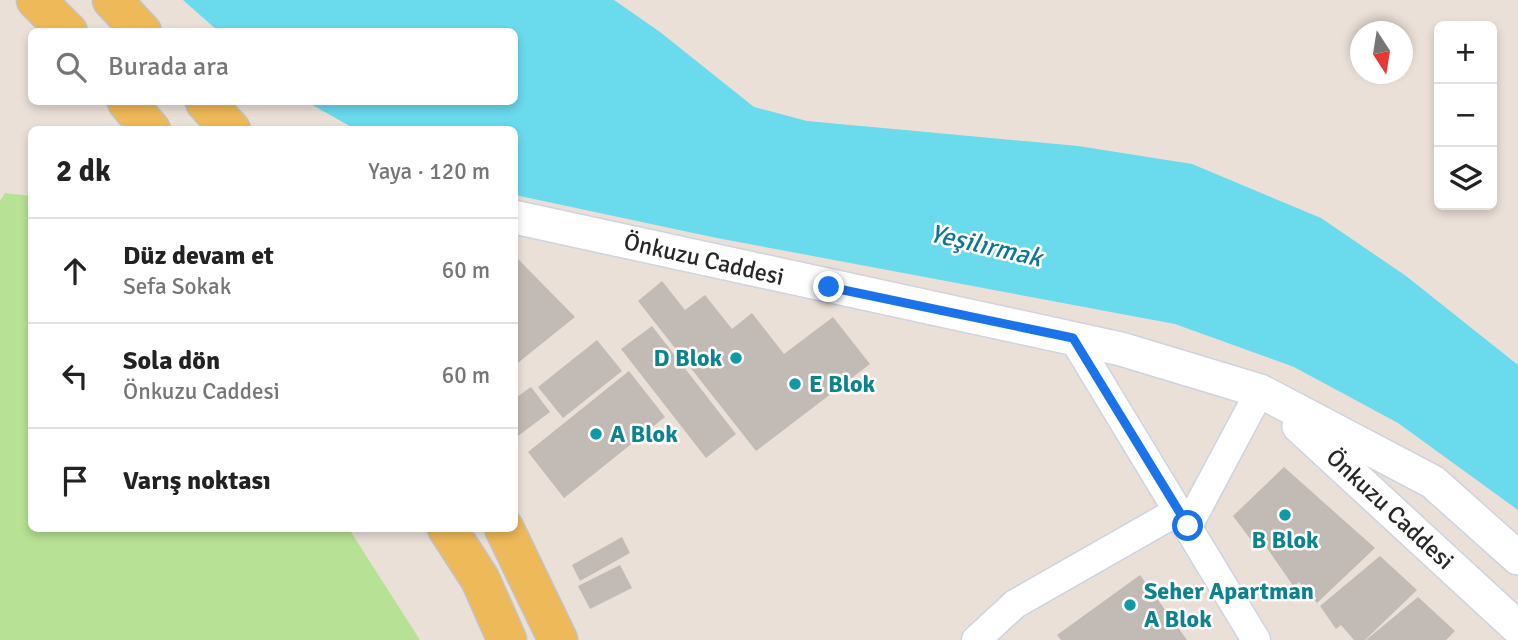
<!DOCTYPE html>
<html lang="tr">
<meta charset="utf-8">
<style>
:root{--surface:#fff;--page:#f6f6f6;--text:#222;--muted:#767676;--line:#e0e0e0}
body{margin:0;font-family:Signika,sans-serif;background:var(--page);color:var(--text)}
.controls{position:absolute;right:21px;top:21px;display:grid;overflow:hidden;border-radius:10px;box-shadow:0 4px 10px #0003}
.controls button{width:63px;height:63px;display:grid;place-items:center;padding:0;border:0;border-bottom:2px solid var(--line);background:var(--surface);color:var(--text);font:35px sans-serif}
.compass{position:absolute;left:1350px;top:21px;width:63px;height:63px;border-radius:50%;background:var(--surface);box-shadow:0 4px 10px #0003;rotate:168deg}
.stop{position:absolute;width:21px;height:21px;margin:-16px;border:5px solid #1a73e8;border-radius:50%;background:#fff}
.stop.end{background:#1a73e8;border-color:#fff;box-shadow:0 2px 7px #0008}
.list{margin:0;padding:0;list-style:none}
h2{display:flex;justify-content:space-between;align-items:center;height:91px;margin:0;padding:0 28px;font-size:30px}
h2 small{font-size:23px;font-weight:400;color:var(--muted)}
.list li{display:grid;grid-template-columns:46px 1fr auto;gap:21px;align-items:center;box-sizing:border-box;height:105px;padding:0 28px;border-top:2px solid var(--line)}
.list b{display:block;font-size:26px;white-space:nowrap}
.list p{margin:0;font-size:23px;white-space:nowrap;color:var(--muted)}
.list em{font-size:23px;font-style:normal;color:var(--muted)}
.icon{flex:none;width:38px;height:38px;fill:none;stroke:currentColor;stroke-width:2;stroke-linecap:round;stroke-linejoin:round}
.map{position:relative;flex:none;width:1518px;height:640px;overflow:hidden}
.search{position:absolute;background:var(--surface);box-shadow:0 4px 10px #0003;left:28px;top:28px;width:490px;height:77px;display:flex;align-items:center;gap:18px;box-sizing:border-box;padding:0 24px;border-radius:10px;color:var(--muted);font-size:26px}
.panel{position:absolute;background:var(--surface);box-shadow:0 4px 10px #0003;left:28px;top:126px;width:490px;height:406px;border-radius:10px}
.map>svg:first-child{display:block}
.green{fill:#b7e194}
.water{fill:#6adaed}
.building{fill:#c2bab5}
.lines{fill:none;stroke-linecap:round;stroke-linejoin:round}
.minor-casing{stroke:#ced3e0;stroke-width:31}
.tertiary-casing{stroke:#ced3e0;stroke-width:36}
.primary-casing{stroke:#c3c3c3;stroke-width:41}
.minor{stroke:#fff;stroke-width:28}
.tertiary{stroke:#fff;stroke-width:33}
.primary{stroke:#eeb958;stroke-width:38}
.route{stroke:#1a73e8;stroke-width:9}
.culture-dot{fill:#0f9aa8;stroke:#fff;stroke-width:2.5}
.labels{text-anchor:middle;stroke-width:5;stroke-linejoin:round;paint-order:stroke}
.street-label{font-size:24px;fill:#272727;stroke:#fff}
.culture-label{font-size:24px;font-weight:bold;fill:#0d838f;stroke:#fff;text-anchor:start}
.water-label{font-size:26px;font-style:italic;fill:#0e7694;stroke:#fff}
</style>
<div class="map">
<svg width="1518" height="640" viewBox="0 0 1518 640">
<rect width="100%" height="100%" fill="#eae0d8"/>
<!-- green -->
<path class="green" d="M 5,193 L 31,196 L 32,528 L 349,529 L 420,640 L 0,640 L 0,201 Z"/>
<!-- water -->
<path class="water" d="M 183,0 L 614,0 L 660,32 L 754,107 L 807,121 L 1078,146 L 1192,164 L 1321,218 L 1406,276 L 1518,365 L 1518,510 L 1398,423 L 1294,367 L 1175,324 L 717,238 L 515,195 L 514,130 L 355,129 L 307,102 L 514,102 L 514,32 L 218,31 Z"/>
<!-- building -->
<path class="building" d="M 514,255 L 575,317 L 514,366 Z
M 662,281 L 685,310 L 705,295 L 732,329 L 752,313 L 784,354 L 833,317 L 870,364 L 756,451 L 638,301 Z
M 652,326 L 736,434 L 706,458 L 621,349 Z
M 597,340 L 622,371 L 563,418 L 538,387 Z
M 629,371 L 665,417 L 564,498 L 528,452 Z
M 531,387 L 550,412 L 518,436 L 514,432 L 514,399 Z
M 1284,467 L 1375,548 L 1317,603 L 1299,582 L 1294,587 L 1260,538 L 1254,544 L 1233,516 Z
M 622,537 L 630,553 L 580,581 L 572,565 Z
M 1380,556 L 1417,590 L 1365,640 L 1354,640 L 1341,625 L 1336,629 L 1320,606 Z
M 620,565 L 632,588 L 590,609 L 578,586 Z
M 1140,575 L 1187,640 L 1061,640 L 1057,635 Z
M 1418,597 L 1455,631 L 1446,640 L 1366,640 Z"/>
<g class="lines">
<!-- minor casing -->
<g class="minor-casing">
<path id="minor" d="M 1073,338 L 1256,640
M 1188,526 L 1260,391
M 976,640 L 1015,604 L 1178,511"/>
</g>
<!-- tertiary casing -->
<g class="tertiary-casing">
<path id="tertiary" d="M 514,217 L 1121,349 L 1260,391 L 1433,482 L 1518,558
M 1299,426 L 1518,628"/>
</g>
<!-- primary casing -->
<g class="primary-casing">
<path id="primary" d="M 36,0 L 68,32
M 112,0 L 142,32
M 127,102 L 151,130
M 205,102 L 231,130
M 447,528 L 480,579 L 507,640
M 504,528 L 558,640"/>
</g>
<!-- minor -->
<use href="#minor" class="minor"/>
<!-- tertiary -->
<use href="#tertiary" class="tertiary"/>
<!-- primary -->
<use href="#primary" class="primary"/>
</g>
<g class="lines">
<!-- route -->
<path class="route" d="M 829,287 L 1073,338 L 1188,526"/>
</g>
<!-- markers -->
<g class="culture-dot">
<circle cx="736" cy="358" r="7"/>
<circle cx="795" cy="384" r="7"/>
<circle cx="596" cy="434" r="7"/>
<circle cx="1285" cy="515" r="7"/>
<circle cx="1130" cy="605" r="7"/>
</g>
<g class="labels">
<!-- street labels -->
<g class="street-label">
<text transform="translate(704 259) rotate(13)" y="8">Önkuzu Caddesi</text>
<text transform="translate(1390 509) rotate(43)" y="8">Önkuzu Caddesi</text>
</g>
<!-- culture labels -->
<g class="culture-label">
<text x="722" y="366" text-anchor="end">D Blok</text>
<text x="809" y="392">E Blok</text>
<text x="610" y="442">A Blok</text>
<text x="1285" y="548" text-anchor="middle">B Blok</text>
<text x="1144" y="599">Seher Apartman<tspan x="1144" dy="28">A Blok</tspan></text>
</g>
<!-- water labels -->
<g class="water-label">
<text transform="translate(986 245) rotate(13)" y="9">Yeşilırmak</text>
</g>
</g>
</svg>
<div class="controls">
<button>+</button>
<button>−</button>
<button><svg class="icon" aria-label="layers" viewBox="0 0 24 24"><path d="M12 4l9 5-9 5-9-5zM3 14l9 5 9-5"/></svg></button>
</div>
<svg class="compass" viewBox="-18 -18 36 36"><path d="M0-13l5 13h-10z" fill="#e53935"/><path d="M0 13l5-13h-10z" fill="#767676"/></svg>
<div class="stop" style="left:1188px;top:526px"></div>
<div class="stop end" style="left:829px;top:287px"></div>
<div class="search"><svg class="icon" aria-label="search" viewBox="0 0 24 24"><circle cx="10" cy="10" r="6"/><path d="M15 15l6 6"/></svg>Burada ara</div>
<section class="panel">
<h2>2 dk<small>Yaya · 120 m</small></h2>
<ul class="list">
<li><svg class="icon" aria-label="ahead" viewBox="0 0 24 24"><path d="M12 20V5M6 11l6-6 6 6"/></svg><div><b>Düz devam et</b><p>Sefa Sokak</p></div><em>60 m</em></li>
<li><svg class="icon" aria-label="left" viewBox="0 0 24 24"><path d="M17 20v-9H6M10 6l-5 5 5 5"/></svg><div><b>Sola dön</b><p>Önkuzu Caddesi</p></div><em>60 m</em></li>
<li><svg class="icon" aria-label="arrive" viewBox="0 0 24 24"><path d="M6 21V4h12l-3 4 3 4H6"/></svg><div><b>Varış noktası</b></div></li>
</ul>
</section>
</div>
